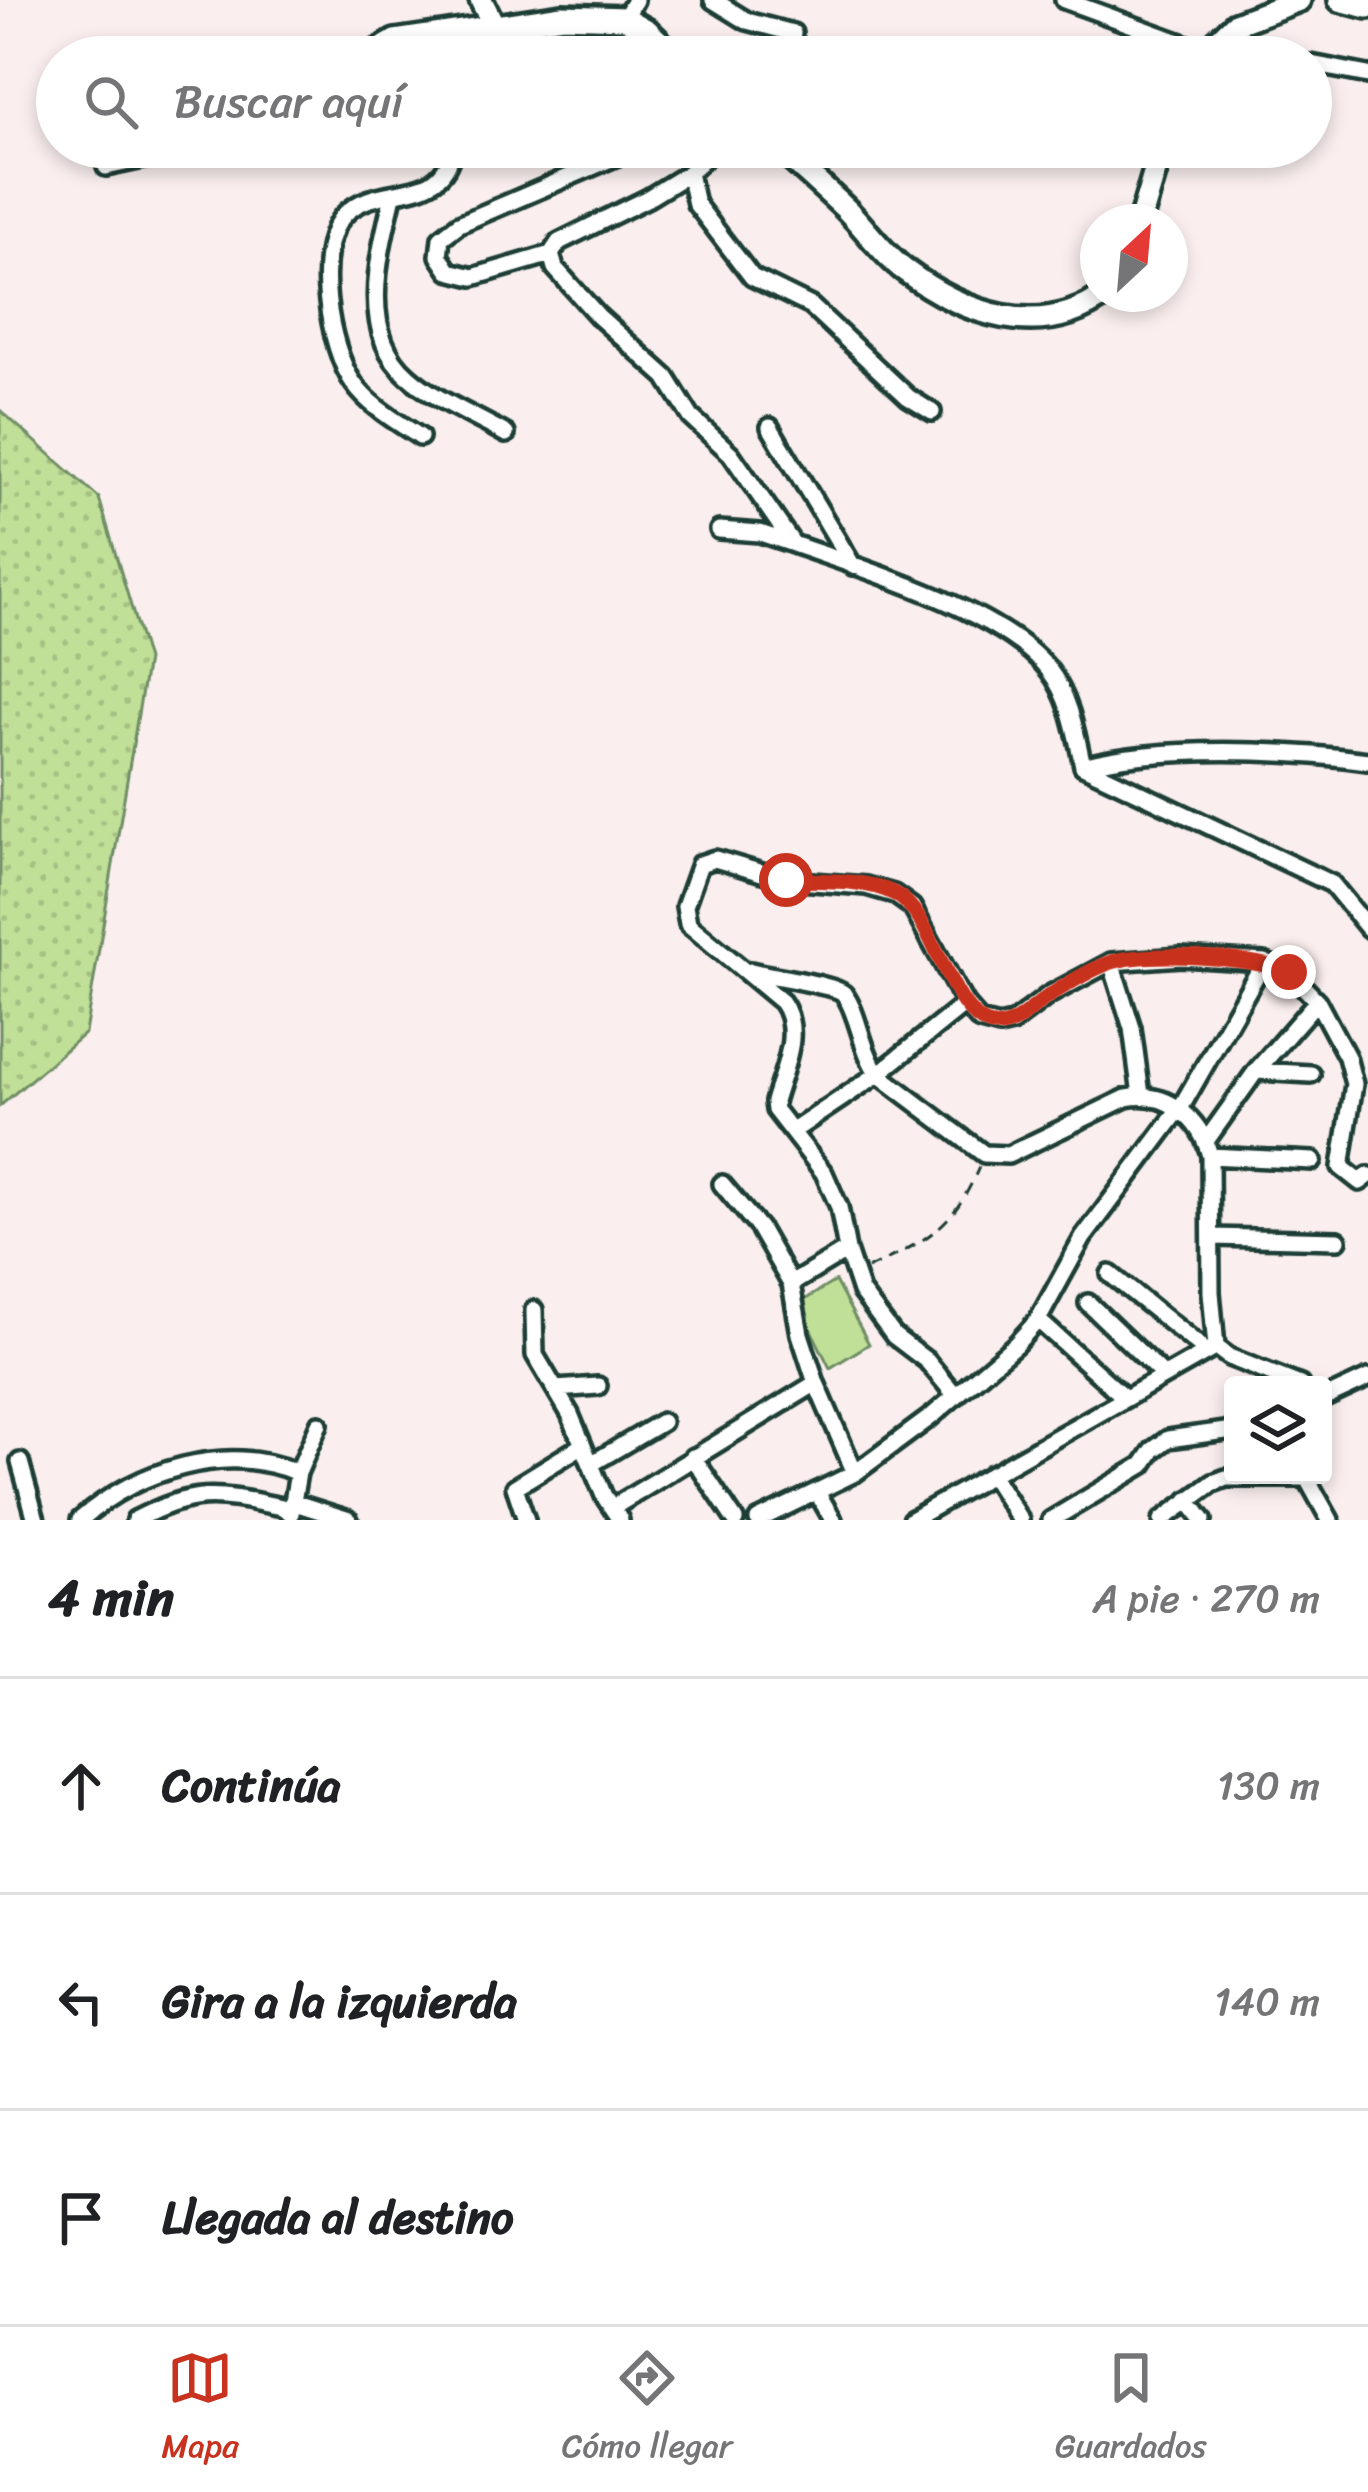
<!DOCTYPE html>
<html lang="es">
<meta charset="utf-8">
<style>
:root{--surface:#fff;--page:#f2f2f2;--text:#202124;--muted:#757577;--line:#e0e0e0;--accent:#c8321e}
body{margin:0;font-family:Sriracha,sans-serif;background:var(--page);color:var(--text)}
.controls{position:absolute;right:36px;bottom:36px;display:grid;overflow:hidden;border-radius:12px;box-shadow:0 6px 18px #0003}
.controls button{width:108px;height:108px;display:grid;place-items:center;padding:0;border:0;border-bottom:3px solid var(--line);background:var(--surface);color:var(--text);font:60px sans-serif}
.compass{position:absolute;left:1080px;top:204px;width:108px;height:108px;border-radius:50%;background:var(--surface);box-shadow:0 6px 18px #0003;rotate:26deg}
.stop{position:absolute;width:36px;height:36px;margin:-27px;border:9px solid #c8321e;border-radius:50%;background:#fff}
.stop.end{background:#c8321e;border-color:#fff;box-shadow:0 3px 12px #0008}
.list{margin:0;padding:0;list-style:none}
h2{display:flex;justify-content:space-between;align-items:center;height:156px;margin:0;padding:0 48px;font-size:51px}
h2 small{font-size:39px;font-weight:400;color:var(--muted)}
.list li{display:grid;grid-template-columns:78px 1fr auto;gap:36px;align-items:center;box-sizing:border-box;height:216px;padding:0 48px;border-top:3px solid var(--line)}
.list b{display:block;font-size:45px;white-space:nowrap}
.list em{font-size:39px;font-style:normal;color:var(--muted)}
.icon{flex:none;width:66px;height:66px;fill:none;stroke:currentColor;stroke-width:2;stroke-linecap:round;stroke-linejoin:round}
.map{position:relative;flex:none;width:1368px;height:1520px;overflow:hidden}
.search{position:absolute;background:var(--surface);box-shadow:0 6px 18px #0003;left:36px;right:36px;top:36px;height:132px;display:flex;align-items:center;gap:30px;box-sizing:border-box;padding:0 42px;border-radius:66px;color:var(--muted);font-size:45px}
.sheet{height:804px;background:var(--surface)}
nav{display:flex;justify-content:space-around;align-items:center;box-sizing:border-box;height:168px;border-top:3px solid var(--line);background:var(--surface);font-size:33px;color:var(--muted)}
nav a{display:grid;justify-items:center;gap:6px}
nav .on{color:var(--accent)}
.map>svg:first-child{display:block}
.grass{fill:url(#grass-dots);stroke:#708e66;stroke-width:3}
.pitch{fill:#c0df97;stroke:#708e66;stroke-width:3}
.lines{fill:none;stroke-linecap:round;stroke-linejoin:round}
.street-casing{stroke:#1f3d34;stroke-width:24}
.secondary-casing{stroke:#1f3d34;stroke-width:30}
.path{stroke:#1f3d34;stroke-width:3;stroke-dasharray:12 9;stroke-linecap:butt}
.street{stroke:#fff;stroke-width:15}
.secondary{stroke:#fff;stroke-width:21}
.route{stroke:#c8321e;stroke-width:15}
</style>
<div class="map">
<svg width="1368" height="1520" viewBox="0 0 1368 1520">
<defs>
<pattern id="grass-dots" width="8" height="8" patternUnits="userSpaceOnUse" patternTransform="scale(3)"><rect width="8" height="8" fill="#c0df97"/><path d="M2 2h.1M6 6h.1" fill="none" stroke="#a5c083" stroke-width="1.8" stroke-linecap="round"/></pattern>
</defs>
<rect width="100%" height="100%" fill="#faeeee"/>
<filter id="ink" filterUnits="userSpaceOnUse"><feTurbulence type="fractalNoise" baseFrequency=".00833" numOctaves="2"/><feDisplacementMap in="SourceGraphic" scale="24" xChannelSelector="R" yChannelSelector="G"/><feConvolveMatrix kernelMatrix="1 2 1 2 8 2 1 2 1" color-interpolation-filters="sRGB"/></filter>
<g filter="url(#ink)">
<!-- grass -->
<path class="grass" d="M 0,410 L 99,498 L 147,660 L 85,1033 L 0,1106 Z"/>
<!-- pitch -->
<path class="pitch" d="M 835,1281 L 869,1344 L 830,1368 L 798,1304 Z"/>
<g class="lines">
<!-- street casing -->
<g class="street-casing">
<path id="street" d="M 713,0 L 747,21 L 793,33
M 1064,0 L 1204,51
M 625,18 L 635,0
M 446,34 L 448,57
M 1222,35 L 1272,57
M 1311,64 L 1368,75
M 716,147 L 689,173 L 648,198 L 559,242 L 551,254 L 555,268 L 598,316 L 666,377 L 691,417 L 731,454 L 793,544
M 106,167 L 200,147
M 689,173 L 696,204 L 752,277 L 811,306 L 908,397 L 932,412
M 393,196 C 380,251 357,333 408,376 C 435,400 475,416 506,434
M 551,254 L 473,277 L 449,271 L 439,256 L 441,238 L 459,224 L 634,149
M 770,427 L 853,566
M 420,437 C 398,422 369,406 354,384 C 329,349 312,249 344,215 C 378,179 443,209 453,147
M 719,530 L 760,533 L 793,544 C 866,570 1001,610 1049,670 C 1070,697 1076,734 1083,766
M 1083,766 L 1332,884 L 1368,928
M 1083,766 C 1161,745 1287,750 1368,761
M 1111,962 L 1132,1028 L 1141,1095
M 751,971 C 768,976 837,985 844,994 C 859,1014 861,1050 878,1074 L 984,1154 L 1008,1155 L 1126,1098 C 1166,1090 1200,1117 1210,1156 L 1211,1292 L 1216,1347 L 1229,1357 L 1300,1385
M 1256,1071 L 1311,1074
M 793,1131 L 878,1074 L 965,1004
M 1206,1141 L 1256,1071 L 1317,1001
M 1210,1156 L 1313,1161
M 722,1184 L 759,1228 L 791,1284 L 800,1334 L 816,1383 L 855,1473
M 1213,1237 L 1338,1240
M 1110,1274 L 1206,1351
M 791,1284 L 847,1250
M 1088,1303 L 1164,1376
M 534,1310 L 535,1355 L 570,1414 L 604,1496 L 620,1520
M 1038,1320 L 1125,1398
M 556,1389 L 598,1386
M 956,1396 L 927,1361 L 894,1336 L 861,1292 L 847,1250 L 839,1207 L 824,1173 L 775,1110 L 774,1102 C 783,1069 803,1032 782,1002 L 688,924 L 685,906 L 700,864 L 715,859 L 786,880 L 866,886 L 894,894 L 912,907 L 965,1004 L 980,1021 L 999,1026 L 1012,1023 L 1049,995 L 1111,962 L 1181,957 L 1264,962 L 1289,972 L 1317,1001 L 1347,1057 L 1354,1084 L 1341,1167 L 1360,1182 L 1368,1176
M 1323,1399 L 1368,1378
M 693,1457 L 735,1520
M 20,1462 L 36,1520
M 591,1464 L 662,1422
M 991,1474 L 1020,1520
M 1305,1475 L 1330,1520
M 817,1492 L 833,1520
M 1188,1500 L 1203,1520
M 292,1502 L 349,1520
M 612,1508 L 816,1383
M 80,1520 C 137,1470 226,1442 298,1473
M 135,1520 C 196,1488 217,1494 282,1507 L 291,1513 L 298,1473 L 319,1424
M 526,1520 L 515,1487 L 583,1445
M 758,1520 L 855,1473 L 932,1416 L 1016,1344 L 1038,1320 L 1083,1238 L 1181,1107 L 1264,962
M 911,1520 L 1216,1347
M 1051,1520 L 1143,1465 L 1153,1450 L 1168,1439 L 1233,1430
M 1162,1520 L 1213,1483 L 1226,1478 L 1305,1478"/>
</g>
<!-- secondary casing -->
<g class="secondary-casing">
<path id="secondary" d="M 481,0 L 494,26
M 1340,0 L 1368,7
M 368,57 L 395,41 L 562,16 L 625,18 L 648,31 L 675,57
M 1201,57 L 1235,24 L 1299,0
M 778,147 C 801,168 824,188 846,209 C 865,228 882,253 903,269 C 963,314 1041,342 1106,294
M 1140,222 L 1162,147"/>
</g>
<!-- path -->
<path class="path" d="M 867,1269 C 925,1241 953,1229 979,1167"/>
<!-- street -->
<use href="#street" class="street"/>
<!-- secondary -->
<use href="#secondary" class="secondary"/>
</g>
</g>
<g class="lines" filter="url(#ink)">
<!-- route -->
<path class="route" d="M 786,880 C 820,881 864,878 895,894 C 937,915 949,1024 998,1026 C 1018,1026 1036,1003 1052,994 C 1069,983 1090,970 1109,963 C 1147,950 1251,957 1289,972"/>
</g>
</svg>
<div class="controls">
<button><svg class="icon" aria-label="layers" viewBox="0 0 24 24"><path d="M12 4l9 5-9 5-9-5zM3 14l9 5 9-5"/></svg></button>
</div>
<svg class="compass" viewBox="-18 -18 36 36"><path d="M0-13l5 13h-10z" fill="#e53935"/><path d="M0 13l5-13h-10z" fill="#757577"/></svg>
<div class="stop" style="left:786px;top:880px"></div>
<div class="stop end" style="left:1289px;top:972px"></div>
<div class="search"><svg class="icon" aria-label="search" viewBox="0 0 24 24"><circle cx="10" cy="10" r="6"/><path d="M15 15l6 6"/></svg>Buscar aquí</div>
</div>
<section class="sheet">
<h2>4 min<small>A pie · 270 m</small></h2>
<ul class="list">
<li><svg class="icon" aria-label="ahead" viewBox="0 0 24 24"><path d="M12 20V5M6 11l6-6 6 6"/></svg><div><b>Continúa</b></div><em>130 m</em></li>
<li><svg class="icon" aria-label="left" viewBox="0 0 24 24"><path d="M17 20v-9H6M10 6l-5 5 5 5"/></svg><div><b>Gira a la izquierda</b></div><em>140 m</em></li>
<li><svg class="icon" aria-label="arrive" viewBox="0 0 24 24"><path d="M6 21V4h12l-3 4 3 4H6"/></svg><div><b>Llegada al destino</b></div></li>
</ul>
</section>
<nav>
<a class="on"><svg class="icon" aria-label="map" viewBox="0 0 24 24"><path d="M3 6l6-2 6 2 6-2v14l-6 2-6-2-6 2zM9 4v14M15 6v14"/></svg>Mapa</a>
<a><svg class="icon" aria-label="directions" viewBox="0 0 24 24"><path d="M12 3l9 9-9 9-9-9zM9 14v-3h6M13 9l2 2-2 2"/></svg>Cómo llegar</a>
<a><svg class="icon" aria-label="saved" viewBox="0 0 24 24"><path d="M7 4h10v16l-5-4-5 4z"/></svg>Guardados</a>
</nav>
